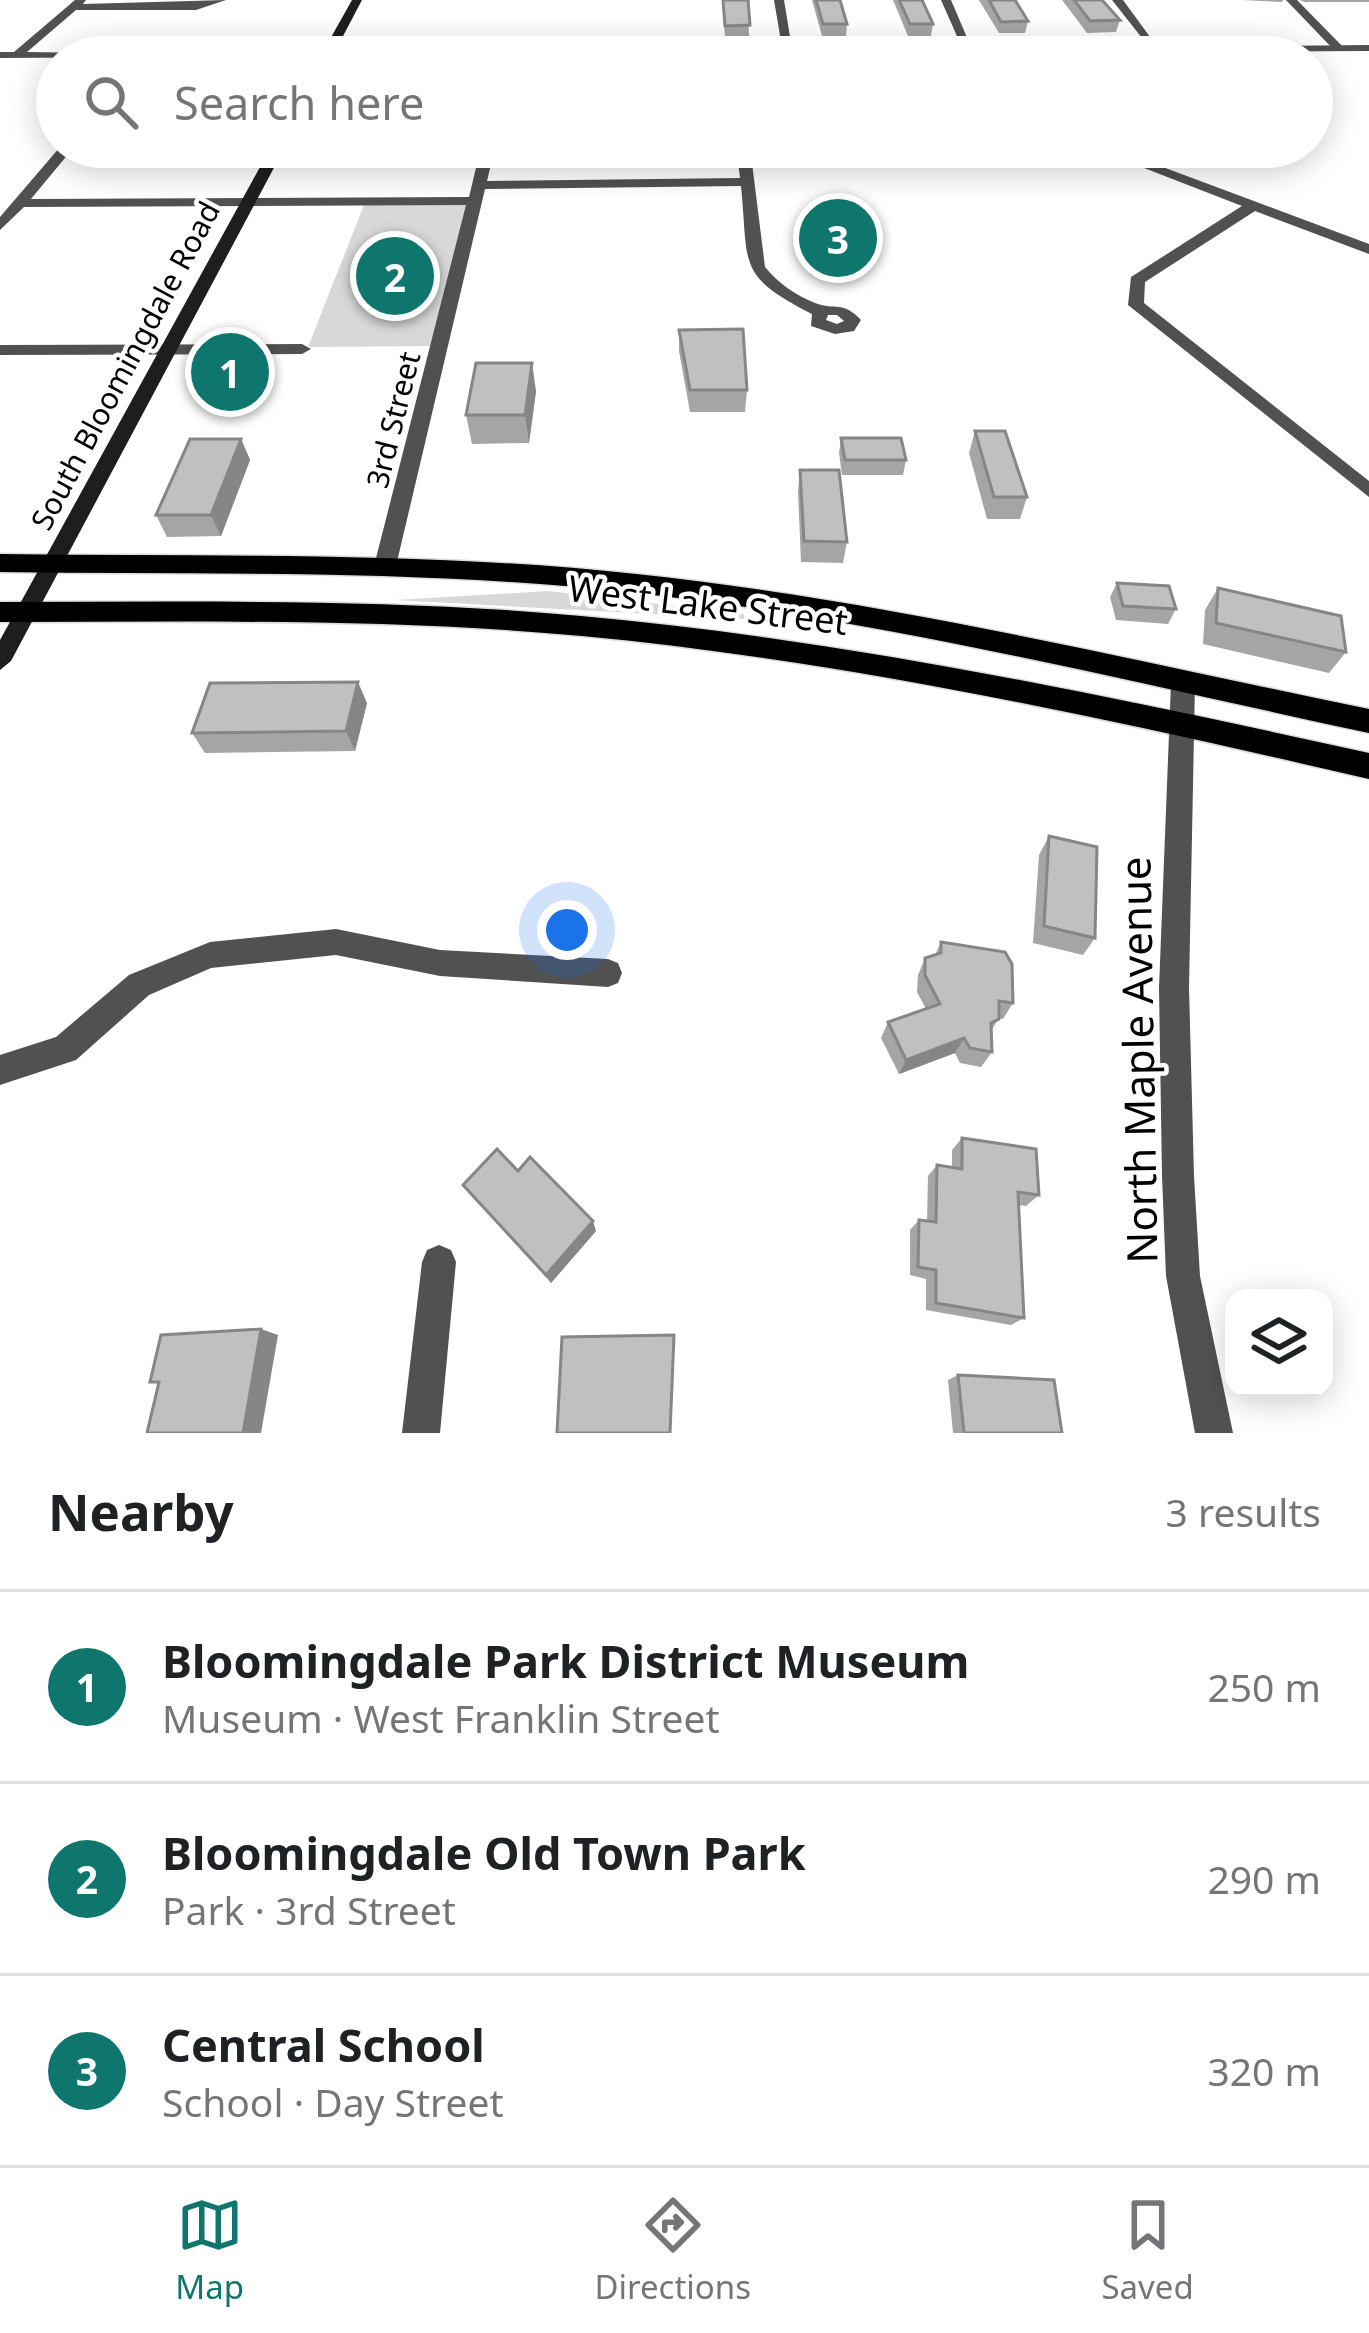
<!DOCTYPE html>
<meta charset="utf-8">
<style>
:root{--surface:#fff;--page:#f2f2f2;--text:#202124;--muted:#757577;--line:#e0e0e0;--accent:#0f766e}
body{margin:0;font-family:"Noto Sans",sans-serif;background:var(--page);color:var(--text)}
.controls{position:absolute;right:36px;bottom:36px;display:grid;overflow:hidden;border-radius:24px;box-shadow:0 6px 30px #0003}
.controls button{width:108px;height:108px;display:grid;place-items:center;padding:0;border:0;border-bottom:3px solid var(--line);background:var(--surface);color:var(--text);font:60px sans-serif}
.you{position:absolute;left:567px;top:930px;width:42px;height:42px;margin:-30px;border:9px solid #fff;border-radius:50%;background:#1a73e8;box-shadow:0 0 0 18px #1a73e833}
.badge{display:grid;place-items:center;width:78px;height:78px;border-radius:50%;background:var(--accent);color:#fff;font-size:39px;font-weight:700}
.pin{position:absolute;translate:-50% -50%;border:6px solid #fff;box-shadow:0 3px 12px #0006}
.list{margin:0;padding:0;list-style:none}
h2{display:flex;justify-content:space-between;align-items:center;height:156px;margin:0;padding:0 48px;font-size:51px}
h2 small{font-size:39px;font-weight:400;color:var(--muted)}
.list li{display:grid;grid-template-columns:78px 1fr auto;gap:36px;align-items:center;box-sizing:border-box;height:192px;padding:0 48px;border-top:3px solid var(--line)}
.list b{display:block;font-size:45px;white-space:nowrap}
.list p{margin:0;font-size:39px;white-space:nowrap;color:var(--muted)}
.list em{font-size:39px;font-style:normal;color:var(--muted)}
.icon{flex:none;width:66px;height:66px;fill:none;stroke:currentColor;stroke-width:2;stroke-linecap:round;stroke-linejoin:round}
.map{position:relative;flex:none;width:1369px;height:1433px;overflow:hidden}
.search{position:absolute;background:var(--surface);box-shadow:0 6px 30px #0003;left:36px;right:36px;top:36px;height:132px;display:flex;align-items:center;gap:30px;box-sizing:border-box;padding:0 42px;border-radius:66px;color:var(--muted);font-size:45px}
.sheet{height:732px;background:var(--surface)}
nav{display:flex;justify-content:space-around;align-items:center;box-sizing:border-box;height:168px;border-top:3px solid var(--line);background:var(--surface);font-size:33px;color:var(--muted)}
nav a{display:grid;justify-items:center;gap:6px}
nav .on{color:var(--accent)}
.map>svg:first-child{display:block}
.green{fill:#d8d8d8}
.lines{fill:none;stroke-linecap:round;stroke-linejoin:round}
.primary-casing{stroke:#dbdbdb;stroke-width:3}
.minor{fill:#515151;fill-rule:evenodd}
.tertiary{fill:#515151;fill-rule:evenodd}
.secondary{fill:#1e1e1e;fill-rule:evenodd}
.primary{fill:#000;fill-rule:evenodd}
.wall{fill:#a5a5a5}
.shaded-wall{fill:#868686}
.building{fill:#c0c0c0;stroke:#868686;stroke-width:3}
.labels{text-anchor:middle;stroke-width:9;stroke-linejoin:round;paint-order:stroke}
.far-street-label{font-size:30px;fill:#000;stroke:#fff}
.street-label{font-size:36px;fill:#000;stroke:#fff}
.near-street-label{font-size:42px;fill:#000;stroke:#fff}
</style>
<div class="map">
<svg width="1369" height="1433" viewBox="0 0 1369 1433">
<rect width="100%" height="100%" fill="#fff"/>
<!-- green -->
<path class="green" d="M 471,204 L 436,346 L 308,347 L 364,205 Z
M 549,591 L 744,614 L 744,619 L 395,600 Z"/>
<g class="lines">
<!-- primary casing -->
<g class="primary-casing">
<path id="primary" d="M 0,554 C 212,557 425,551 636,574 C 883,600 1126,659 1369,709 L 1369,733 C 1126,681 884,620 636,593 C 425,569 212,575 0,572 Z
M 0,602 C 194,602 388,598 581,616 C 847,640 1109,696 1369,753 L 1369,779 C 1109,719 848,661 582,636 C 389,618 194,622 0,622 Z"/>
</g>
<!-- minor -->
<path class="minor" d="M 75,0 L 86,0 L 83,4 L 226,0 L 196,10 L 76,10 L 27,52 L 161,54 L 167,57 L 0,58 L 0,52 L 14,52 Z
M 774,0 L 784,0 L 793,55 L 783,53 Z
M 941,0 L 951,0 L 974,54 L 964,52 Z
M 1112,0 L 1123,0 L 1161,52 L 1153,52 Z
M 1286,0 L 1297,0 L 1343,47 L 1343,51 L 1335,51 Z
M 60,147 L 74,147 L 31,199 L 469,197 L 481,147 L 495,147 L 487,181 L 740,178 L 736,147 L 750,147 L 765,267 C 778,283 795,295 815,303 C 836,311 842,300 861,320 L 854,331 L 835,334 L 811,326 L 812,314 C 736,275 749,266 741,186 L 485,189 L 396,566 L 385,573 L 374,566 L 466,205 L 24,207 L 0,230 L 0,217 ZM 828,315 L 837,315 L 844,321 L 837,324 L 826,320 Z
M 1090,147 L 1109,147 L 1369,244 L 1369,254 L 1255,211 L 1145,282 L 1144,303 L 1369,481 L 1369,497 L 1128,305 L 1131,277 L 1242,206 Z
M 0,345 L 302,344 L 311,349 L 302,354 L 0,355 Z
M 1183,674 L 1195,683 L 1189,988 L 1194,1176 L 1200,1276 L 1233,1433 L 1195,1433 L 1166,1276 L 1162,1176 L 1159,988 L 1171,683 Z
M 336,929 L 440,950 L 608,959 L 618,963 L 622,973 L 618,983 L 608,987 L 440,976 L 336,955 L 211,968 L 149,995 L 76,1060 L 0,1085 L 0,1055 L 56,1037 L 129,975 L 210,942 Z
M 439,1245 L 451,1250 L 456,1262 L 440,1433 L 402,1433 L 422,1262 L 427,1250 Z"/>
<!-- tertiary -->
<path class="tertiary" d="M 1369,45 L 1369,51 L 363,57 L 369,54 Z"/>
<!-- secondary -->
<path class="secondary" d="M 352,0 L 362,0 L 332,57 L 320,57 Z
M 271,147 L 285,147 L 11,661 L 0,670 L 0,640 Z"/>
<!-- primary -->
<use href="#primary" class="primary"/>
</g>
<!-- wall -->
<path class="wall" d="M 722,0 L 748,0 L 749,37 L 725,37 Z
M 812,0 L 840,0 L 847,24 L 846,36 L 822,36 Z
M 893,0 L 922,0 L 933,24 L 931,36 L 908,36 Z
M 979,0 L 1015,0 L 1028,21 L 1025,33 L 999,33 Z
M 1062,0 L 1102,0 L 1120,20 L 1116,32 L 1087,33 Z
M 1242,0 L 1283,0 L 1282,2 Z
M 1299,0 L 1369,0 L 1369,2 L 1305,2 Z
M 679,330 L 747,390 L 745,412 L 690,412 L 679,351 Z
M 263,351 L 268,365 L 259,388 L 227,388 L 221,374 Z
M 536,391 L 529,443 L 472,444 L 466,415 Z
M 975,431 L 1027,497 L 1020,519 L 987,519 L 969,453 Z
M 841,438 L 906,460 L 903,475 L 842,475 L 839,453 Z
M 241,439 L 250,460 L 221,536 L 167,537 L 156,515 Z
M 800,470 L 847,542 L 843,563 L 801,562 L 798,492 Z
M 1117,583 L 1176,609 L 1168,624 L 1116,620 L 1110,597 Z
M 1218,588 L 1346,652 L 1329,673 L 1203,644 L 1205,610 Z
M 367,703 L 355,751 L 205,753 L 192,733 Z
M 1049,836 L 1095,938 L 1083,955 L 1033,943 L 1039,855 Z
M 941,942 L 1013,1003 L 1003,1019 L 999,1018 L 991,1031 L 992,1052 L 981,1067 L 960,1063 L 955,1053 L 899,1074 L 881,1038 L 888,1022 L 926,1009 L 917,992 L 918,975 L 925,958 L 935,955 Z
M 962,1138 L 1039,1195 L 1026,1206 L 1018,1205 L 1024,1318 L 1011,1325 L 926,1310 L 926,1279 L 910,1275 L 910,1230 L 919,1220 L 927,1221 L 928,1176 L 937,1165 L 952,1167 L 952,1150 Z
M 518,1171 L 596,1231 L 551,1283 L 463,1185 Z
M 958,1375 L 1062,1433 L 953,1433 L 948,1380 Z"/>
<!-- shaded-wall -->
<path class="shaded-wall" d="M 263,351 L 268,365 L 259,388 L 253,373 Z
M 532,363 L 536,391 L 529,443 L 525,415 Z
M 241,439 L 250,460 L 221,536 L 211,515 Z
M 358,682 L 367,703 L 355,751 L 346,731 Z
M 964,1038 L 955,1053 L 899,1074 L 906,1060 Z
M 593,1221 L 596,1231 L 551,1283 L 546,1275 Z
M 261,1329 L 278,1335 L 261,1433 L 243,1433 Z"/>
<!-- building -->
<path class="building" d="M 723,0 L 748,0 L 750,25 L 725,26 Z
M 816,0 L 840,0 L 847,24 L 823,24 Z
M 899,0 L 922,0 L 933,24 L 910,24 Z
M 989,0 L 1015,0 L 1028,21 L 1001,22 Z
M 1074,0 L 1102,0 L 1120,20 L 1090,21 Z
M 743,329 L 747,390 L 690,390 L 679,330 Z
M 232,351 L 263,351 L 253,373 L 221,374 Z
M 476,363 L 532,363 L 525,415 L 466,415 Z
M 975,431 L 1005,431 L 1027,497 L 994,497 Z
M 841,438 L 901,438 L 906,460 L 845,460 Z
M 190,439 L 241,439 L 211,515 L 156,515 Z
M 800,470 L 839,470 L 847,542 L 804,541 Z
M 1117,583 L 1169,586 L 1176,609 L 1123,606 Z
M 1218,588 L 1341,616 L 1346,652 L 1216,623 Z
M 358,682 L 346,731 L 192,733 L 210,683 Z
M 1049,836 L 1097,847 L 1095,938 L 1044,926 Z
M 941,942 L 1005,952 L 1012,964 L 1013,1003 L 999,1001 L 999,1019 L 991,1023 L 992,1052 L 970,1048 L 964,1038 L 906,1060 L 888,1022 L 940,1004 L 925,975 L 925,958 L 941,953 Z
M 962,1138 L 1036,1149 L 1039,1195 L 1018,1192 L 1024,1318 L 936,1303 L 936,1270 L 918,1267 L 919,1220 L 936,1222 L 937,1165 L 962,1169 Z
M 497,1149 L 518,1171 L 530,1157 L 593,1221 L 546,1275 L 463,1185 Z
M 261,1329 L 243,1433 L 147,1433 L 159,1382 L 150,1382 L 161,1335 Z
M 674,1335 L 670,1433 L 557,1433 L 562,1337 Z
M 958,1375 L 1054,1380 L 1062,1433 L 964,1433 Z"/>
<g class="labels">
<!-- far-street labels -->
<g class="far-street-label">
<text transform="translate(126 366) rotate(-62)" y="10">South Bloomingdale Road</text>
<text transform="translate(394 420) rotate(-76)" y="10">3rd Street</text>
</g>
<!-- street labels -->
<g class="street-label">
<text transform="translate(708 605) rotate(7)" y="13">West Lake Street</text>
</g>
<!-- near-street labels -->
<g class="near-street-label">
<text transform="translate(1139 1060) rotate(-91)" y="15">North Maple Avenue</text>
</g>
</g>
</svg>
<div class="controls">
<button><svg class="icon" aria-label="layers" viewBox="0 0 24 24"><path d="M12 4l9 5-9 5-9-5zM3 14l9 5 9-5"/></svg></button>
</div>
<div class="you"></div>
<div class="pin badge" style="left:230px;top:372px">1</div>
<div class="pin badge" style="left:395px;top:276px">2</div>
<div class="pin badge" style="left:838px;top:238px">3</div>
<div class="search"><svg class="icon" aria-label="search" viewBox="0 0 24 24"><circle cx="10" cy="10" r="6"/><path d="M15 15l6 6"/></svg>Search here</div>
</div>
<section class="sheet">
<h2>Nearby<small>3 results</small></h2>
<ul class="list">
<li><span class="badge">1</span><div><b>Bloomingdale Park District Museum</b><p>Museum · West Franklin Street</p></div><em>250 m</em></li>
<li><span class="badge">2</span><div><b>Bloomingdale Old Town Park</b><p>Park · 3rd Street</p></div><em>290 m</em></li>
<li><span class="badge">3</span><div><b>Central School</b><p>School · Day Street</p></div><em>320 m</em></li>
</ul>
</section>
<nav>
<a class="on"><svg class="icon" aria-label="map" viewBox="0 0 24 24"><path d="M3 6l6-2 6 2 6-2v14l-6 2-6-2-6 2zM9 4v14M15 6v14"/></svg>Map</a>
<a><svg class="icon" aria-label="directions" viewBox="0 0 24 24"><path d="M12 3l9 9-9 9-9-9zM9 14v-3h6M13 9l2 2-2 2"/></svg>Directions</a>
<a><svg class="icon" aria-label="saved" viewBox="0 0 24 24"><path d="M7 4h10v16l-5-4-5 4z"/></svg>Saved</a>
</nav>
